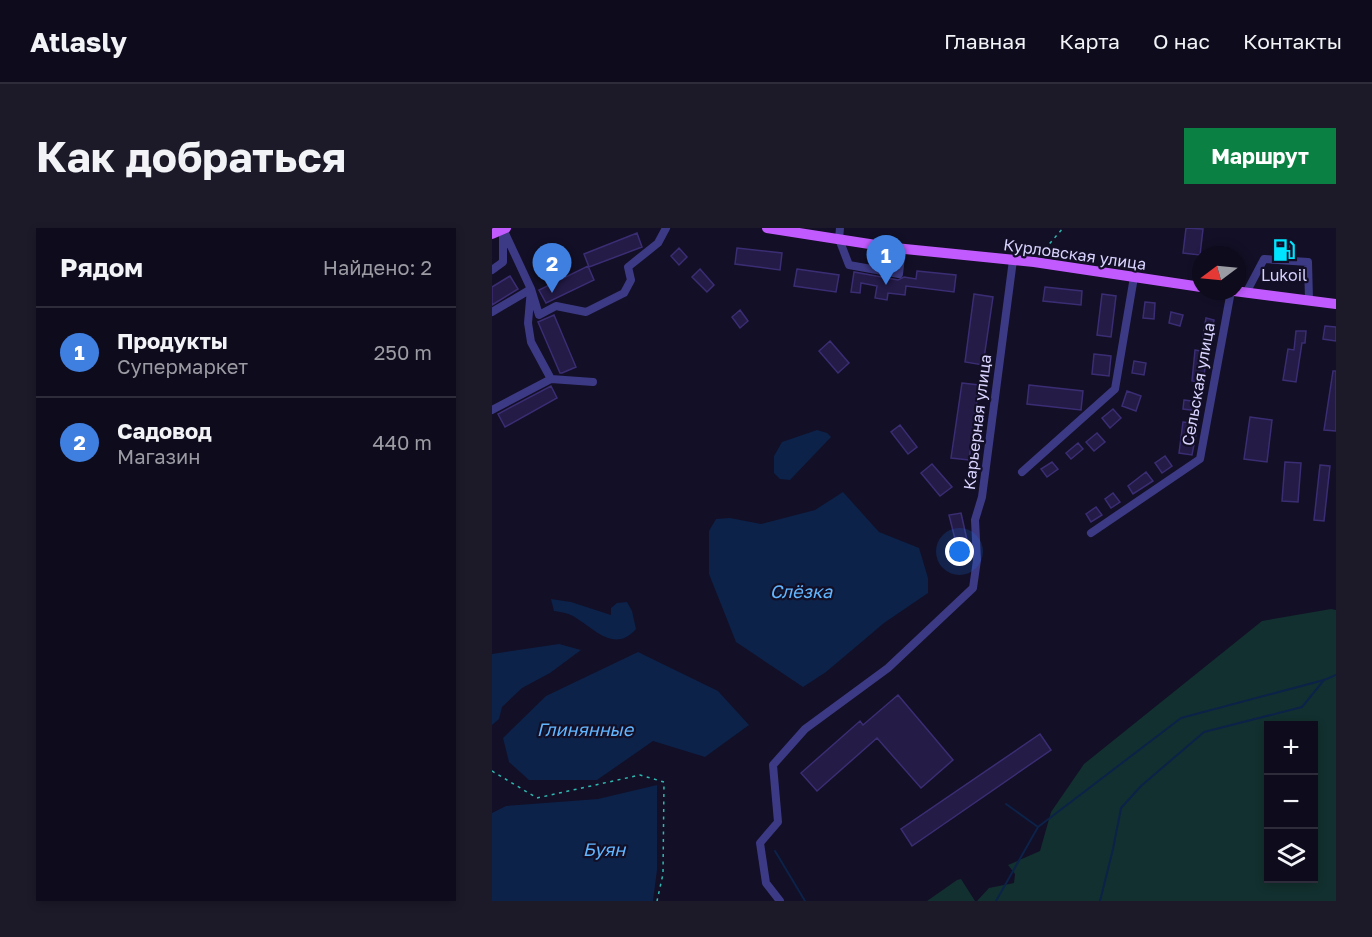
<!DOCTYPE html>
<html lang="ru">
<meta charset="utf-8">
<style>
:root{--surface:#0e0b1c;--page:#1c1929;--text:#f1f3f6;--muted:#9b9ba3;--line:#2e2b3b;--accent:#0b8043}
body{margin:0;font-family:"Golos Text",sans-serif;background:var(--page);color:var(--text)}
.controls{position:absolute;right:18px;bottom:18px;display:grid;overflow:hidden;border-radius:0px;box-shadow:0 3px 9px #0003}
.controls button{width:54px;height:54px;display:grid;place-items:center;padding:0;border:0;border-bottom:2px solid var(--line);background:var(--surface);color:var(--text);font:30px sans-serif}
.compass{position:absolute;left:700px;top:18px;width:54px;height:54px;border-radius:50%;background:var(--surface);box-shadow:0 3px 9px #0003;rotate:254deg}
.you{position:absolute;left:468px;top:324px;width:21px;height:21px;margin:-15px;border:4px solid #fff;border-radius:50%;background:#1a73e8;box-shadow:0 0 0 9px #1a73e833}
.badge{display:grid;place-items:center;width:39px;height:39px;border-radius:50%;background:var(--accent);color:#fff;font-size:20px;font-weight:700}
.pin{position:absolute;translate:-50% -50px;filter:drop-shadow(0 2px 3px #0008)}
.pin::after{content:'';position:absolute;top:32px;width:21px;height:18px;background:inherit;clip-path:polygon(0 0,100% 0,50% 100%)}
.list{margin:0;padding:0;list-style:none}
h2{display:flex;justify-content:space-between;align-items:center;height:78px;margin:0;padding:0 24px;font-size:26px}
h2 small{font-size:20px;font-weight:400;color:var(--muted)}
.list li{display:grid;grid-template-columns:39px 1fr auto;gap:18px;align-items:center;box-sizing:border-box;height:90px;padding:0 24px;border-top:2px solid var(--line)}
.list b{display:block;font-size:22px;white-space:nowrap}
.list p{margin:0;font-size:20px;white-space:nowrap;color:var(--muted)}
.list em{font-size:20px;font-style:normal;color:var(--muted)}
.icon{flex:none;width:33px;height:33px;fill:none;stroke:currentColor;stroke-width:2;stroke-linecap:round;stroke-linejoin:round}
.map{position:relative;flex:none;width:844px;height:673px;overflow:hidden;border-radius:0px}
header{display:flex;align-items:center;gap:36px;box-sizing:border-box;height:84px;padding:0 30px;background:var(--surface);border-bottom:2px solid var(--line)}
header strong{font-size:28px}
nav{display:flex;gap:33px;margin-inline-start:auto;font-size:21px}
.intro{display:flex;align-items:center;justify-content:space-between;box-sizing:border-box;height:144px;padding:0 36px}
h1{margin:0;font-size:42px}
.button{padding:15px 27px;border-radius:0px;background:var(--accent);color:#fff;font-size:21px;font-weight:700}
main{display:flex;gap:36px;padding:0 36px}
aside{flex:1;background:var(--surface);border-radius:0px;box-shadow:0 3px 9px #0003}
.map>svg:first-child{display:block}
.green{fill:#12302f;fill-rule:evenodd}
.water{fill:#0c2248}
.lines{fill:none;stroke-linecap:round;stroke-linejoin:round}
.stream{stroke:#0c2248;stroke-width:2}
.building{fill:#241b47;stroke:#3b2d73;stroke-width:1.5}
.path{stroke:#2fb8b0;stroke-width:1.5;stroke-dasharray:3 4.5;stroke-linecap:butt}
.minor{stroke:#3d3a85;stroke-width:8}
.major{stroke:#c25bff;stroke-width:10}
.labels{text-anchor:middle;stroke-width:4.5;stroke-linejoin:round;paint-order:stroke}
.street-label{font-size:16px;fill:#d9d4ff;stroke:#130f26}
.poi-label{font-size:16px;fill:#d9d4ff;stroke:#130f26}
.water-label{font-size:18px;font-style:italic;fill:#62b6ff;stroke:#130f26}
</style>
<header>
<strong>Atlasly</strong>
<nav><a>Главная</a><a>Карта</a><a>О нас</a><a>Контакты</a></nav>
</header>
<div class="intro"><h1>Как добраться</h1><a class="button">Маршрут</a></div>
<main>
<aside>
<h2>Рядом<small>Найдено: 2</small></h2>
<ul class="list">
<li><span class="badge" style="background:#3f7fe0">1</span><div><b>Продукты</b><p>Супермаркет</p></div><em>250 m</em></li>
<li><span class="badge" style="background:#3f7fe0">2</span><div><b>Садовод</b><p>Магазин</p></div><em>440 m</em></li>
</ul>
</aside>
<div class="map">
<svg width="844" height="673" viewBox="0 0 844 673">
<rect width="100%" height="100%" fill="#130f26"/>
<!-- green -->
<path class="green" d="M 839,381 L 844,382 L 844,673 L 485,673 L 497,660 L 522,655 L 523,646 L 516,637 L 548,623 L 559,584 L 592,536 L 770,393 ZM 822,497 L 822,650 L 776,650 L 776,497 Z
M 469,651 L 483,673 L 435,673 L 465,652 Z"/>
<!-- water -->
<path class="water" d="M 325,202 L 335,205 L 339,209 L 298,252 L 288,251 L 282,245 L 282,228 L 290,214 Z
M 351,264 L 387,304 L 427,320 L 436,350 L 436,365 L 392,395 L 334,444 L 311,459 L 244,414 L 217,346 L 217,303 L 224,291 L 238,290 L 269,296 L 323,282 Z
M 59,371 L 79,374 L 119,387 L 119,380 L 125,375 L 135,374 L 140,383 L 144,401 C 122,426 102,400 81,388 C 75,385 69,384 62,383 Z
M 67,416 L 89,422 L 58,445 L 30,460 L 10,479 L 7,491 L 0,497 L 0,426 Z
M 146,424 L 226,463 L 257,497 L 213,529 L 161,513 L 105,552 L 37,552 L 17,534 L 11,510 L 54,468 Z
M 165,557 L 165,642 L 161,673 L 0,673 L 0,585 L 14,578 L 106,571 Z"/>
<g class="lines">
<!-- stream -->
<path class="stream" d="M 514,576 L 546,599
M 283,623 L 313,673
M 504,673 L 546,599 L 689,490 L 832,452
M 608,673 L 621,621 L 629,580 L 649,558 L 712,504 L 810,479 L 832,452 L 844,447"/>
</g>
<!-- building -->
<path class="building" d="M 694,0 L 711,1 L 708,27 L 691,25 Z
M 145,5 L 150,19 L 97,39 L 92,26 Z
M 788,13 L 798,14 L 797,26 L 787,26 Z
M 187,20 L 195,29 L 187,37 L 179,28 Z
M 245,20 L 290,25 L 288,42 L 243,36 Z
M 96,38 L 102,52 L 54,75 L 47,62 Z
M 208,41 L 222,57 L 215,64 L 200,49 Z
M 305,41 L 347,47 L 344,64 L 302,58 Z
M 425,43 L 464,47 L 462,64 L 414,58 L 413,67 L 396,65 L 395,72 L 383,70 L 385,58 L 369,55 L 368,65 L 359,64 L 362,44 L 406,52 L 412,49 L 424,51 Z
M 18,48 L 26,61 L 0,77 L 0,59 Z
M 553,59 L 590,63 L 589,77 L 551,73 Z
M 482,66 L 501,69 L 491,137 L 473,134 Z
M 610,66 L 624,68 L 619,109 L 605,107 Z
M 653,74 L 663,75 L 662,91 L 651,90 Z
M 248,82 L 256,93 L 248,100 L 240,89 Z
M 679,84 L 691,87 L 688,98 L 677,95 Z
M 62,87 L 84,139 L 70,145 L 68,145 L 46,94 Z
M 714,90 L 722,92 L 719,110 L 711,108 Z
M 833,98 L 844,99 L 844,113 L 831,111 Z
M 804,103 L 814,103 L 813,115 L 810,115 L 804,154 L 791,152 L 796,121 L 802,122 Z
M 338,113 L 357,135 L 346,145 L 327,123 Z
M 703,122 L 715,124 L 711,155 L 700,153 Z
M 602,126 L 619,128 L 617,148 L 600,146 Z
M 642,133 L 654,135 L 652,147 L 640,145 Z
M 841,143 L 844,143 L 844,203 L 832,202 Z
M 470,155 L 487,157 L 477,232 L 459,230 Z
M 537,157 L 591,163 L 589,182 L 535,176 Z
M 59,158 L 65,170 L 13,199 L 6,186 Z
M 635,163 L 649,168 L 644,183 L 630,178 Z
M 692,172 L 707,174 L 706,183 L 691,181 Z
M 621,181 L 629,190 L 618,200 L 610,190 Z
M 758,189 L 780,192 L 775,234 L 752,231 Z
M 691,194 L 706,196 L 700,227 L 687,225 Z
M 408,197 L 425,219 L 416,226 L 399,204 Z
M 605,205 L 613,214 L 602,223 L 594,214 Z
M 586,215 L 591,221 L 579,231 L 574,225 Z
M 673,228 L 680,238 L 670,245 L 663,235 Z
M 560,234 L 566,241 L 555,249 L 549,241 Z
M 793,234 L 809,235 L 806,274 L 790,273 Z
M 440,236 L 460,259 L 448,268 L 429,245 Z
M 828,237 L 838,238 L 832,293 L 822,292 Z
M 654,244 L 661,253 L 641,266 L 636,258 Z
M 621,265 L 628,274 L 619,280 L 613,271 Z
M 604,279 L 610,287 L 599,294 L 594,286 Z
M 469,285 L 475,312 L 464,315 L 457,287 Z
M 406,467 L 461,532 L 429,560 L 385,510 L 325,563 L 309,545 L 368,493 L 371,497 Z
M 548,506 L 559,522 L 420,618 L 409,601 Z"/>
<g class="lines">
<!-- path -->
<path class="path" d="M 548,27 L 571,0
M 0,543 L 45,570 L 148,547 L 172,554 L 171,646 L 165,673"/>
<!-- minor -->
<path class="minor" d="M 348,0 L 347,11 L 357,37 L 407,46 L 410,20
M 11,1 L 39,61 L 47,87 L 64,78 L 94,84 L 132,65 L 139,52 L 136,39 L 166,15 L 174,0
M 0,42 L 11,34 L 11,4
M 754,65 L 772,31 L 816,34 L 817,72
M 0,84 L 39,61 L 36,95 L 39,114 L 59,151
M 0,182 L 59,151 L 101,154
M 530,244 L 623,161 L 642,49
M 599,305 L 708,231 L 739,63
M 288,673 L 274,655 L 268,615 L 286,594 L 281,537 L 313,501 L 396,440 L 481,360 L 485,332 L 483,292 L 490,269 L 521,32"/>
<!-- major -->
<path class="major" d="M 275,0 L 403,20 L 542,34 L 709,59
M 0,6 L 14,0
M 742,63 L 844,76"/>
</g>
<!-- icons -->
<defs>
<g id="fuel-bare" transform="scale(1.8)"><path d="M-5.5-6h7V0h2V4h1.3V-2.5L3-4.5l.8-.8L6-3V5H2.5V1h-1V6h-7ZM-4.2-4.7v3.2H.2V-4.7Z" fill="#00e5ff" stroke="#130f26" stroke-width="2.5" paint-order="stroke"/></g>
</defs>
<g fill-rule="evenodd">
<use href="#fuel-bare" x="792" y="22"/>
</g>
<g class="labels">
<!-- street labels -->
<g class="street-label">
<text transform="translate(583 26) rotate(8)" y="6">Курловская улица</text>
<text transform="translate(706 156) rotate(-80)" y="6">Сельская улица</text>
<text transform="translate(485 194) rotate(-83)" y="6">Карьерная улица</text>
</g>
<!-- poi labels -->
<g class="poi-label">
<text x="792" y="53">Lukoil</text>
</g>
<!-- water labels -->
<g class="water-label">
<text x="309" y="370">Слёзка</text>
<text x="93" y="508">Глинянные</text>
<text x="112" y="628">Буян</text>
</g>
</g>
</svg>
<div class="controls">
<button>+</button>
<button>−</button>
<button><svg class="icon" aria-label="layers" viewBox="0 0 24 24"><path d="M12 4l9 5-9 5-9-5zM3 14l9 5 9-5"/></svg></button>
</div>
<svg class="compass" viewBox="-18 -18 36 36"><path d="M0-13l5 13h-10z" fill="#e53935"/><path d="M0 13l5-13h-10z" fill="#9b9ba3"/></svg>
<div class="you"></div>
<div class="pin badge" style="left:394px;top:57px;background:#3f7fe0">1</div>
<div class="pin badge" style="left:60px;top:65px;background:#3f7fe0">2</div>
</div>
</main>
